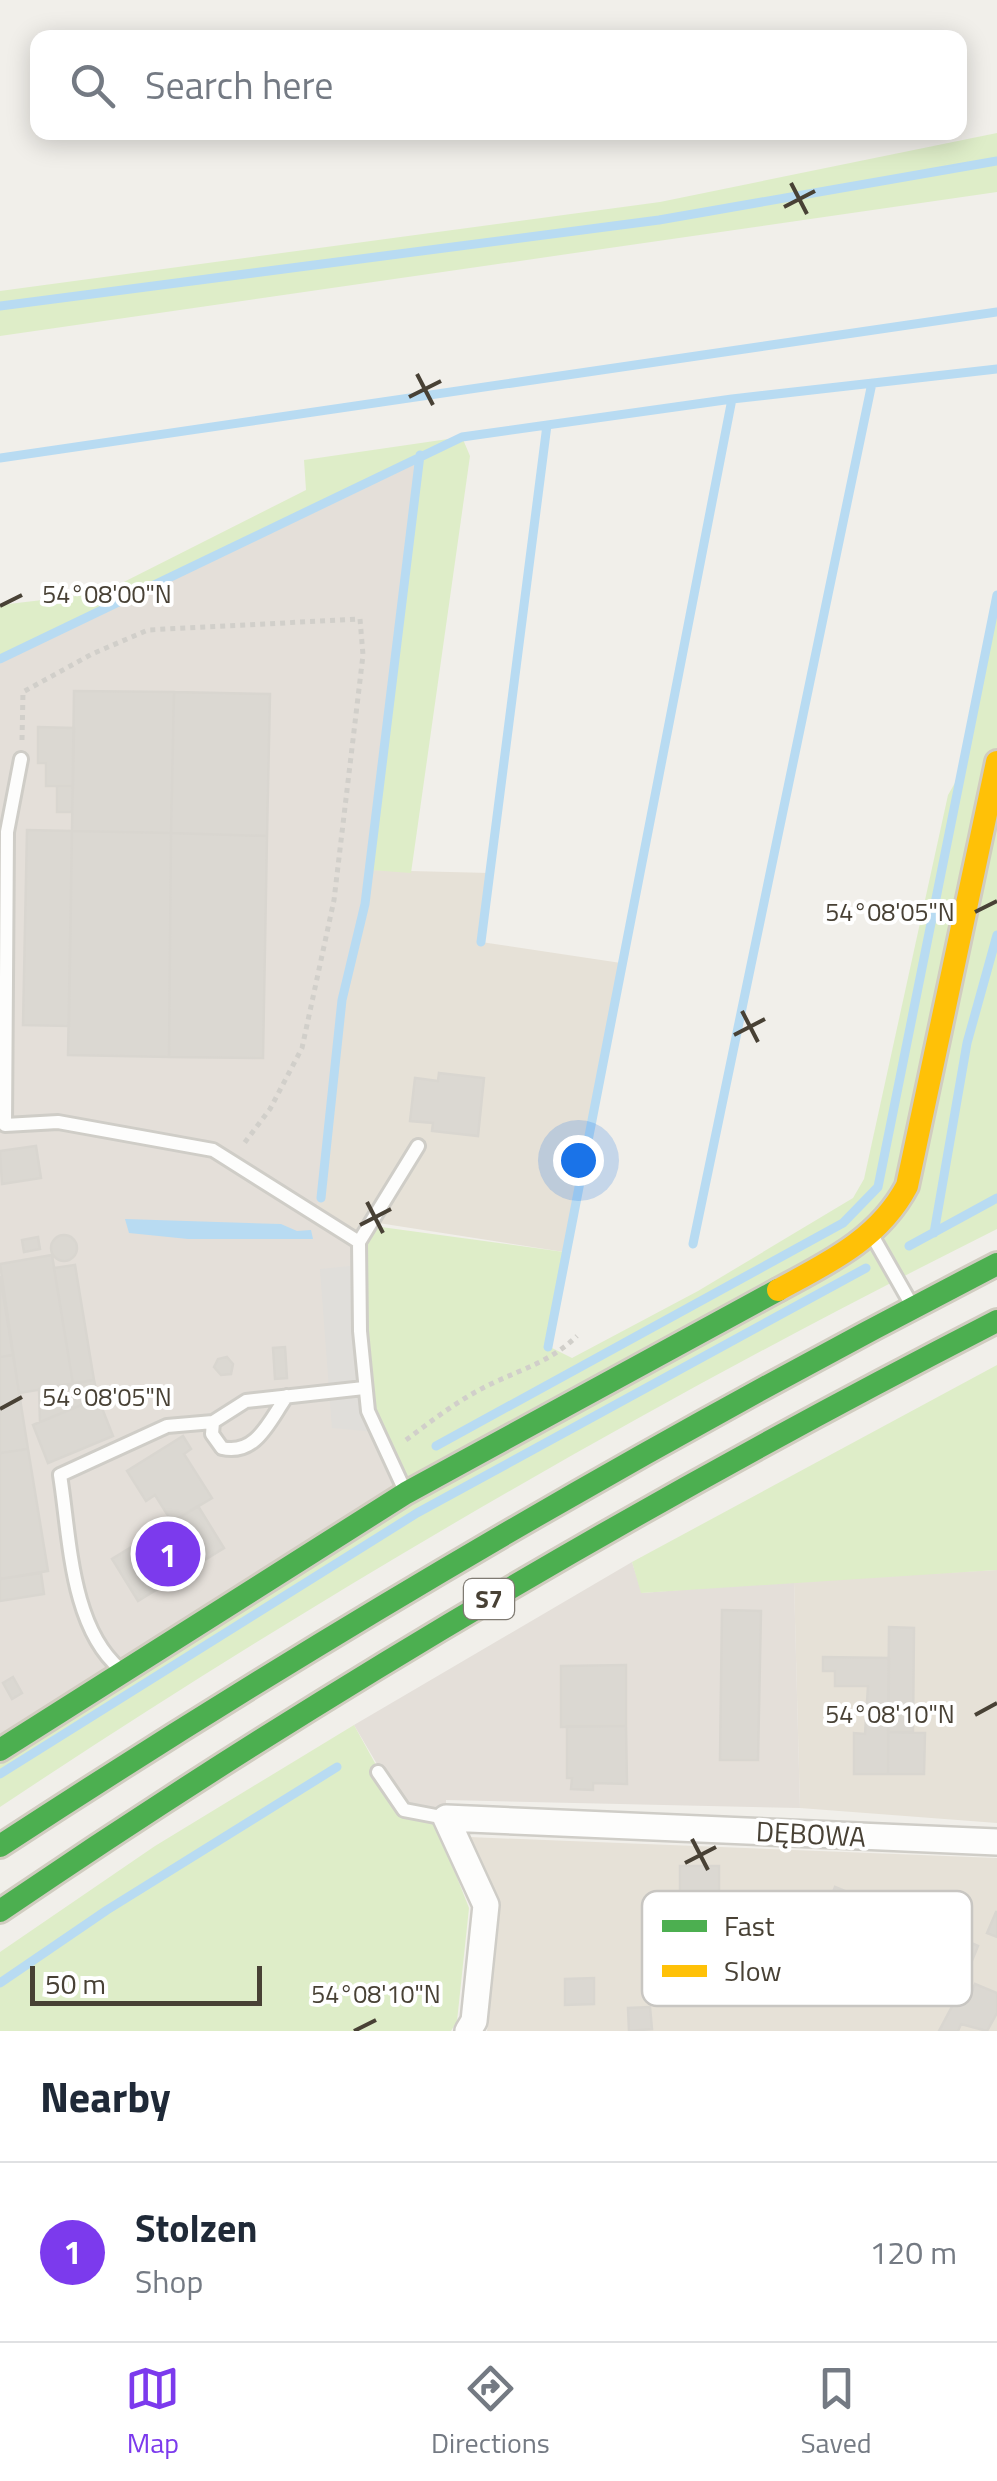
<!DOCTYPE html>
<meta charset="utf-8">
<style>
:root{--surface:#fff;--page:#f6f6f7;--text:#1f2937;--muted:#747a83;--line:#e0e1e3;--accent:#7c3aed}
body{margin:0;font-family:"Titillium Web",sans-serif;background:var(--page);color:var(--text)}
.scale{position:absolute;left:30px;bottom:25px;width:232px;box-sizing:border-box;padding-left:10px;border:5px solid #484135;border-top:0;font-size:28px;line-height:35px;white-space:nowrap;color:#484135;-webkit-text-stroke:8px #fff;paint-order:stroke}
.you{position:absolute;left:578px;top:1160px;width:35px;height:35px;margin:-25px;border:8px solid #fff;border-radius:50%;background:#1a73e8;box-shadow:0 0 0 15px #1a73e833}
.badge{display:grid;place-items:center;width:65px;height:65px;border-radius:50%;background:var(--accent);color:#fff;font-size:32px;font-weight:700}
.pin{position:absolute;translate:-50% -50%;border:5px solid #fff;box-shadow:0 2px 10px #0006}
.list{margin:0;padding:0;list-style:none}
h2{display:flex;justify-content:space-between;align-items:center;height:130px;margin:0;padding:0 40px;font-size:42px}
h2 small{font-size:32px;font-weight:400;color:var(--muted)}
.list li{display:grid;grid-template-columns:65px 1fr auto;gap:30px;align-items:center;box-sizing:border-box;height:180px;padding:0 40px;border-top:2px solid var(--line)}
.list b{display:block;font-size:38px;white-space:nowrap}
.list p{margin:0;font-size:32px;white-space:nowrap;color:var(--muted)}
.list em{font-size:32px;font-style:normal;color:var(--muted)}
.icon{flex:none;width:55px;height:55px;fill:none;stroke:currentColor;stroke-width:2;stroke-linecap:round;stroke-linejoin:round}
.map{position:relative;flex:none;width:997px;height:2031px;overflow:hidden}
.search{position:absolute;background:var(--surface);box-shadow:0 5px 25px #0003;left:30px;right:30px;top:30px;height:110px;display:flex;align-items:center;gap:25px;box-sizing:border-box;padding:0 35px;border-radius:20px;color:var(--muted);font-size:38px}
.sheet{height:310px;background:var(--surface)}
nav{display:flex;justify-content:space-around;align-items:center;box-sizing:border-box;height:140px;border-top:2px solid var(--line);background:var(--surface);font-size:28px;color:var(--muted)}
nav a{display:grid;justify-items:center;gap:5px}
nav .on{color:var(--accent)}
.map>svg:first-child{display:block}
.residential{fill:#e6e1d7}
.industrial{fill:#e4dfd9}
.green{fill:#deedc8}
.parking{fill:#e0deda}
.water{fill:#b8dbf2}
.lines{fill:none;stroke-linecap:round;stroke-linejoin:round}
.stream{stroke:#b8dbf2;stroke-width:9}
.building{fill:#dbd8d2;stroke:#d9d6d0;stroke-width:2.5}
.lane-casing{stroke:#cfcdc7;stroke-width:18}
.street-casing{stroke:#cfcdc7;stroke-width:30}
.fast-casing{stroke:#d1ccc0;stroke-width:28}
.slow-casing{stroke:#d1ccc0;stroke-width:28}
.path{stroke:#d1cfca;stroke-width:5;stroke-dasharray:5 5;stroke-linecap:butt}
.lane{stroke:#fdfdfc;stroke-width:12}
.street{stroke:#fdfdfc;stroke-width:25}
.fast{stroke:#4caf50;stroke-width:22}
.slow{stroke:#ffc107;stroke-width:22}
.ticks{fill:none;stroke:#484135;stroke-width:4}
.labels{text-anchor:middle;stroke-width:8;stroke-linejoin:round;paint-order:stroke}
.shield{fill:#fff;stroke:#7f7a72;stroke-width:2.5}
.shield-label{font-size:25px;font-weight:bold;fill:#484135}
.street-label{font-size:28px;fill:#484135;stroke:#fff}
.key{fill:#fff;stroke:#c8c6c2;stroke-width:2.5}
.key-label{font-size:28px;fill:#484135}
.ticks-label{font-size:25px;text-anchor:middle;fill:#484135;stroke:#fff;stroke-width:8;stroke-linejoin:round;paint-order:stroke}
</style>
<div class="map">
<svg width="997" height="2031" viewBox="0 0 997 2031">
<rect width="100%" height="100%" fill="#f1efea"/>
<!-- residential -->
<path class="residential" d="M 370,870 L 490,873 L 481,942 L 621,963 L 564,1252 L 372,1222 L 359,1242 L 317,1211 L 342,1000 Z
M 997,1570 L 997,1823 L 800,1808 L 794,1581 Z
M 469,1837 L 997,1858 L 997,2031 L 487,2031 L 500,1908 Z"/>
<!-- industrial -->
<path class="industrial" d="M 420,455 L 365,904 L 342,1000 L 317,1211 L 359,1242 L 406,1493 L 0,1750 L 0,659 Z
M 632,1562 L 642,1593 L 794,1581 L 800,1808 L 446,1800 L 446,1818 L 404,1810 L 354,1725 Z"/>
<!-- green -->
<path class="green" d="M 997,133 L 997,192 L 0,336 L 0,291 L 660,202 Z
M 462,437 L 470,456 L 411,873 L 370,870 L 419,455 L 0,659 L 0,605 L 102,593 L 306,490 L 304,460 Z
M 997,595 L 997,1229 C 653,1401 320,1594 0,1807 L 0,1750 L 406,1493 L 368,1411 L 359,1242 L 372,1222 L 381,1227 L 564,1252 L 548,1346 L 572,1358 L 698,1291 L 853,1198 L 864,1179 L 948,795 L 963,769 Z
M 997,1365 L 997,1570 L 641,1593 L 632,1562 Z
M 354,1725 L 397,1803 L 446,1818 L 440,1834 L 469,1908 L 457,2021 L 451,2031 L 0,2031 L 0,1952 L 155,1846 Z"/>
<!-- parking -->
<path class="parking" d="M 360,1265 L 376,1432 L 332,1428 L 320,1269 Z"/>
<!-- water -->
<path class="water" d="M 125,1219 L 281,1224 L 297,1231 L 311,1230 L 313,1239 L 188,1239 L 129,1233 Z"/>
<g class="lines">
<!-- stream -->
<path class="stream" d="M 0,306 L 659,220 L 997,161
M 0,458 L 997,312
M 0,659 L 462,437 L 732,399 L 997,369
M 481,942 L 547,425
M 321,1198 L 342,1000 L 365,904 L 420,455
M 934,1233 L 967,1043 L 997,935
M 693,1244 L 872,383
M 909,1246 L 997,1198
M 548,1347 L 732,399
M 436,1446 L 843,1223 L 878,1187 L 997,595
M 0,1774 L 417,1513 L 866,1268
M 0,1983 L 107,1910 L 337,1767"/>
</g>
<!-- building -->
<path class="building" d="M 74,691 L 174,692 L 171,833 L 72,831 Z
M 174,692 L 270,694 L 267,836 L 171,833 Z
M 38,727 L 74,728 L 73,786 L 46,786 L 46,763 L 38,763 Z
M 57,786 L 73,786 L 72,812 L 57,812 Z
M 27,830 L 72,831 L 69,1026 L 23,1025 Z
M 72,831 L 171,833 L 169,1057 L 68,1055 Z
M 171,833 L 267,836 L 263,1058 L 169,1057 Z
M 439,1073 L 484,1078 L 478,1136 L 432,1131 L 433,1123 L 410,1121 L 415,1078 L 438,1081 Z
M 36,1146 L 41,1178 L 2,1184 L 0,1151 Z
M51 1248a13 13 0 1 1 26 0a13 13 0 1 1-26 0Z
M 38,1237 L 40,1249 L 24,1252 L 22,1240 Z
M 52,1255 L 73,1384 L 19,1393 L 0,1264 Z
M 75,1265 L 94,1380 L 73,1384 L 54,1268 Z
M 0,1276 L 13,1355 L 0,1357 Z
M 285,1347 L 287,1378 L 275,1379 L 273,1348 Z
M 13,1355 L 28,1449 L 0,1453 L 0,1357 Z
M 227,1357 L 233,1364 L 231,1374 L 221,1375 L 214,1367 L 218,1359 Z
M 94,1380 L 98,1398 L 40,1422 L 39,1389 Z
M 98,1398 L 113,1436 L 48,1463 L 33,1425 Z
M 183,1436 L 191,1449 L 184,1454 L 212,1498 L 172,1522 L 155,1495 L 146,1501 L 127,1471 Z
M 28,1449 L 48,1571 L 0,1579 L 0,1453 Z
M 198,1506 L 224,1548 L 138,1601 L 112,1559 Z
M 41,1573 L 44,1594 L 0,1601 L 0,1579 Z
M 722,1610 L 761,1611 L 758,1760 L 720,1760 Z
M 889,1627 L 914,1628 L 913,1732 L 888,1732 Z
M 823,1657 L 889,1658 L 888,1774 L 854,1774 L 854,1733 L 865,1734 L 868,1686 L 835,1686 L 835,1671 L 823,1671 Z
M 626,1665 L 626,1726 L 561,1727 L 561,1666 Z
M 13,1677 L 22,1693 L 12,1699 L 3,1683 Z
M 567,1726 L 626,1726 L 627,1784 L 593,1783 L 593,1790 L 571,1789 L 572,1778 L 567,1778 Z
M 888,1732 L 925,1733 L 924,1774 L 888,1774 Z
M 680,1866 L 719,1866 L 719,1922 L 680,1922 Z
M 835,1887 L 951,1934 L 940,1962 L 824,1915 Z
M 996,1912 L 997,1912 L 997,1937 L 987,1933 Z
M 951,1934 L 978,1946 L 967,1973 L 940,1962 Z
M 594,1978 L 594,2004 L 565,2005 L 565,1979 Z
M 975,1984 L 997,1993 L 997,2013 L 987,2031 L 961,2024 L 958,2031 L 939,2031 L 957,1997 L 968,2001 Z
M 650,2007 L 652,2029 L 629,2031 L 628,2008 Z"/>
<g class="lines">
<!-- lane casing -->
<g class="lane-casing">
<path id="lane" d="M 21,759 L 7,832 L 5,1125 L 58,1122 L 213,1150 L 359,1242
M 873,1237 L 910,1302
M 213,1422 L 212,1434 L 222,1448 C 257,1456 270,1419 287,1396
M 405,1491 L 368,1411 L 360,1331 L 359,1242 L 418,1146
M 120,1669 C 70,1626 70,1537 60,1475 L 167,1426 L 213,1422 L 246,1401 L 364,1388
M 378,1772 L 404,1810 L 446,1818"/>
</g>
<!-- street casing -->
<g class="street-casing">
<path id="street" d="M 468,2031 L 474,2021 L 486,1905 L 446,1818 L 997,1842"/>
</g>
<!-- fast casing -->
<g class="fast-casing">
<path id="fast" d="M 0,1750 L 406,1493 L 778,1290
M 0,1846 C 323,1635 654,1441 997,1264
M 0,1911 C 320,1693 652,1498 997,1321"/>
</g>
<!-- slow casing -->
<g class="slow-casing">
<path id="slow" d="M 778,1290 C 828,1263 879,1239 907,1186 L 997,762"/>
</g>
<!-- path -->
<path class="path" d="M 22,740 L 23,692 L 92,654 L 148,630 L 360,619 L 363,655 L 334,900 L 302,1048 L 270,1109 L 242,1146
M 406,1440 C 434,1419 461,1398 493,1383 C 525,1368 551,1361 577,1336"/>
<!-- lane -->
<use href="#lane" class="lane"/>
<!-- street -->
<use href="#street" class="street"/>
<!-- fast -->
<use href="#fast" class="fast"/>
<!-- slow -->
<use href="#slow" class="slow"/>
</g>
<!-- ticks -->
<path class="ticks" d="M 791,183 L 807,214M 784,207 L 815,191M 417,374 L 433,405M 409,397 L 441,381M 0,606 L 22,595M 975,912 L 997,901M 742,1011 L 758,1042M 734,1035 L 765,1019M 367,1202 L 383,1233M 360,1225 L 391,1209M 0,1409 L 22,1397M 975,1715 L 997,1703M 692,1839 L 708,1870M 685,1863 L 716,1847M 354,2031 L 376,2020"/>
<g class="labels">
<!-- shield labels -->
<rect class="shield" x="464" y="1579" width="50" height="40" rx="8"/>
<g class="shield-label">
<text x="489" y="1608">S7</text>
</g>
<!-- street labels -->
<g class="street-label">
<text transform="translate(811 1834) rotate(3)" y="10">DĘBOWA</text>
</g>
</g>
<!-- legend -->
<rect x="642" y="1891" width="330" height="115" rx="15" class="key"/>
<rect x="662" y="1920" width="45" height="12" fill="#4caf50"/>
<rect x="662" y="1965" width="45" height="12" fill="#ffc107"/>
<g class="key-label">
<text x="724" y="1936">Fast</text>
<text x="724" y="1981">Slow</text>
</g>
<g class="ticks-label">
<text x="107" y="603">54°08'00"N</text>
<text x="890" y="921">54°08'05"N</text>
<text x="107" y="1406">54°08'05"N</text>
<text x="890" y="1723">54°08'10"N</text>
<text x="376" y="2003">54°08'10"N</text>
</g>
</svg>
<div class="scale">50 m</div>
<div class="you"></div>
<div class="pin badge" style="left:168px;top:1554px">1</div>
<div class="search"><svg class="icon" aria-label="search" viewBox="0 0 24 24"><circle cx="10" cy="10" r="6"/><path d="M15 15l6 6"/></svg>Search here</div>
</div>
<section class="sheet">
<h2>Nearby<small></small></h2>
<ul class="list">
<li><span class="badge">1</span><div><b>Stolzen</b><p>Shop</p></div><em>120 m</em></li>
</ul>
</section>
<nav>
<a class="on"><svg class="icon" aria-label="map" viewBox="0 0 24 24"><path d="M3 6l6-2 6 2 6-2v14l-6 2-6-2-6 2zM9 4v14M15 6v14"/></svg>Map</a>
<a><svg class="icon" aria-label="directions" viewBox="0 0 24 24"><path d="M12 3l9 9-9 9-9-9zM9 14v-3h6M13 9l2 2-2 2"/></svg>Directions</a>
<a><svg class="icon" aria-label="saved" viewBox="0 0 24 24"><path d="M7 4h10v16l-5-4-5 4z"/></svg>Saved</a>
</nav>
